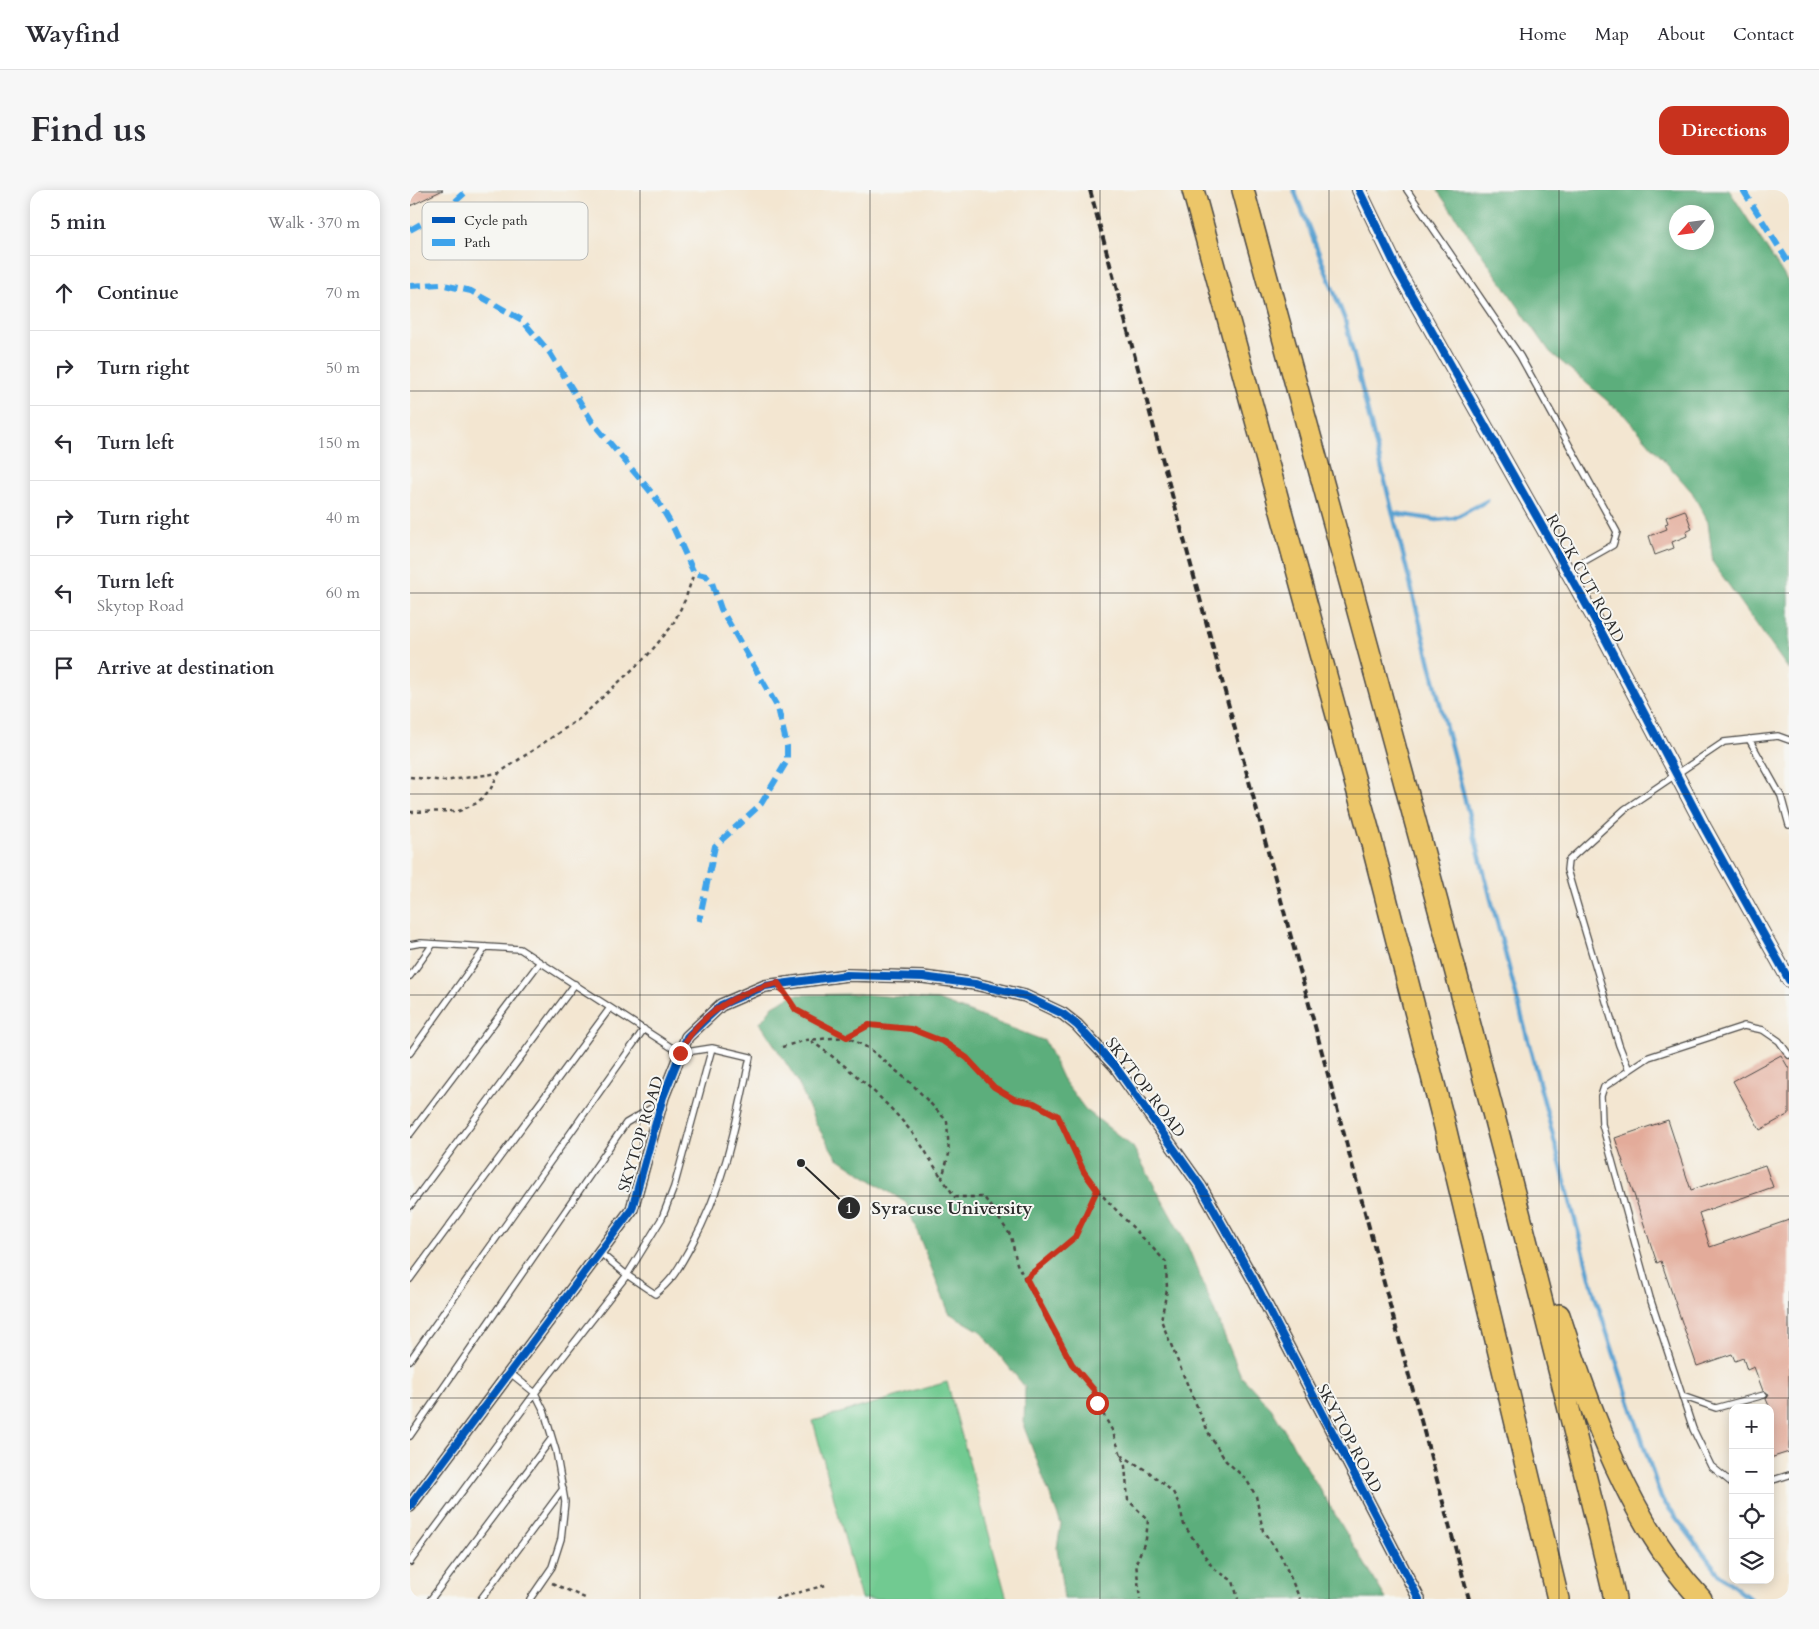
<!DOCTYPE html>
<meta charset="utf-8">
<style>
:root{--surface:#fff;--page:#f7f7f7;--text:#2b2b33;--muted:#7c7c81;--line:#e1e1e2;--accent:#c8321e}
body{margin:0;font-family:Cardo,serif;background:var(--page);color:var(--text)}
.controls{position:absolute;right:15px;bottom:15px;display:grid;overflow:hidden;border-radius:10px;box-shadow:0 2px 12px #0003}
.controls button{width:45px;height:45px;display:grid;place-items:center;padding:0;border:0;border-bottom:1px solid var(--line);background:var(--surface);color:var(--text);font:25px sans-serif}
.compass{position:absolute;left:1259px;top:15px;width:45px;height:45px;border-radius:50%;background:var(--surface);box-shadow:0 2px 12px #0003;rotate:242deg}
.stop{position:absolute;width:15px;height:15px;margin:-11px;border:4px solid #c8321e;border-radius:50%;background:#fff}
.stop.end{background:#c8321e;border-color:#fff;box-shadow:0 1px 5px #0008}
.list{margin:0;padding:0;list-style:none}
h2{display:flex;justify-content:space-between;align-items:center;height:65px;margin:0;padding:0 20px;font-size:21px}
h2 small{font-size:16px;font-weight:400;color:var(--muted)}
.list li{display:grid;grid-template-columns:32px 1fr auto;gap:15px;align-items:center;box-sizing:border-box;height:75px;padding:0 20px;border-top:1px solid var(--line)}
.list b{display:block;font-size:19px;white-space:nowrap}
.list p{margin:0;font-size:16px;white-space:nowrap;color:var(--muted)}
.list em{font-size:16px;font-style:normal;color:var(--muted)}
.icon{flex:none;width:28px;height:28px;fill:none;stroke:currentColor;stroke-width:2;stroke-linecap:round;stroke-linejoin:round}
.map{position:relative;flex:none;width:1379px;height:1409px;overflow:hidden;border-radius:15px}
header{display:flex;align-items:center;gap:30px;box-sizing:border-box;height:70px;padding:0 25px;background:var(--surface);border-bottom:1px solid var(--line)}
header strong{font-size:24px}
nav{display:flex;gap:28px;margin-inline-start:auto;font-size:18px}
.intro{display:flex;align-items:center;justify-content:space-between;box-sizing:border-box;height:120px;padding:0 30px}
h1{margin:0;font-size:35px}
.button{padding:12px 22px;border-radius:15px;background:var(--accent);color:#fff;font-size:18px;font-weight:700}
main{display:flex;gap:30px;padding:0 30px}
aside{flex:1;background:var(--surface);border-radius:15px;box-shadow:0 2px 12px #0003}
.map>svg:first-child{display:block}
.green{fill:#71ca91;stroke:#4e7a5e}
.forest{fill:#5cae7b;stroke:#446c53;fill-rule:evenodd}
.lines{fill:none;stroke-linecap:round;stroke-linejoin:round}
.stream{stroke:#5ba2d1;stroke-width:4.5}
.building{fill:#e3ab9a}
.service-casing{stroke:#494744;stroke-width:8}
.minor-casing{stroke:#494744;stroke-width:14}
.tertiary-casing{stroke:#494744;stroke-width:16}
.motorway-casing{stroke:#494744;stroke-width:24}
.path{stroke:#494744;stroke-width:2.5;stroke-dasharray:4 4;stroke-linecap:butt}
.service{stroke:#fff;stroke-width:5.5}
.minor{stroke:#fff;stroke-width:11}
.tertiary{stroke:#fff;stroke-width:14}
.motorway{stroke:#ecc669;stroke-width:21}
.rail{stroke:#2b2b2b;stroke-width:4;stroke-dasharray:8 4;stroke-linecap:butt}
.quiet{stroke:#3ea3eb;stroke-width:6;stroke-dasharray:12 6;stroke-linecap:butt}
.cycleway-casing{stroke:#f6f6f2;stroke-width:11}
.cycleway{stroke:#0057b8;stroke-width:8}
.route{stroke:#c8321e;stroke-width:6}
.grid{fill:none;stroke:#2b2b2b;stroke-width:1;stroke-opacity:0.55}
.labels{text-anchor:middle;stroke-width:4;stroke-linejoin:round;paint-order:stroke}
.street-label{font-size:16px;fill:#2b2b2b;stroke:#f6f6f2}
.key{fill:#f6f6f2;stroke:#b9b9b6;stroke-width:1}
.key-label{font-size:14px;fill:#2b2b2b}
.leader{fill:none;stroke:#2b2b2b;stroke-width:2}
.callout-dot{fill:#2b2b2b;stroke:#f6f6f2;stroke-width:2}
.mark-label{font-size:15px;text-anchor:middle;font-weight:bold;fill:#fff}
.callout-label{font-size:18px;text-anchor:middle;font-weight:bold;fill:#2b2b2b;stroke:#f6f6f2;stroke-width:4;stroke-linejoin:round;paint-order:stroke}
</style>
<header>
<strong>Wayfind</strong>
<nav><a>Home</a><a>Map</a><a>About</a><a>Contact</a></nav>
</header>
<div class="intro"><h1>Find us</h1><a class="button">Directions</a></div>
<main>
<aside>
<h2>5 min<small>Walk · 370 m</small></h2>
<ul class="list">
<li><svg class="icon" aria-label="ahead" viewBox="0 0 24 24"><path d="M12 20V5M6 11l6-6 6 6"/></svg><div><b>Continue</b></div><em>70 m</em></li>
<li><svg class="icon" aria-label="right" viewBox="0 0 24 24"><path d="M7 20v-9h11M14 6l5 5-5 5"/></svg><div><b>Turn right</b></div><em>50 m</em></li>
<li><svg class="icon" aria-label="left" viewBox="0 0 24 24"><path d="M17 20v-9H6M10 6l-5 5 5 5"/></svg><div><b>Turn left</b></div><em>150 m</em></li>
<li><svg class="icon" aria-label="right" viewBox="0 0 24 24"><path d="M7 20v-9h11M14 6l5 5-5 5"/></svg><div><b>Turn right</b></div><em>40 m</em></li>
<li><svg class="icon" aria-label="left" viewBox="0 0 24 24"><path d="M17 20v-9H6M10 6l-5 5 5 5"/></svg><div><b>Turn left</b><p>Skytop Road</p></div><em>60 m</em></li>
<li><svg class="icon" aria-label="arrive" viewBox="0 0 24 24"><path d="M6 21V4h12l-3 4 3 4H6"/></svg><div><b>Arrive at destination</b></div></li>
</ul>
</aside>
<div class="map">
<svg width="1379" height="1409" viewBox="0 0 1379 1409">
<rect width="100%" height="100%" fill="#f6f6f2"/>
<filter id="ink" filterUnits="userSpaceOnUse"><feTurbulence type="fractalNoise" baseFrequency=".02" numOctaves="2"/><feDisplacementMap in="SourceGraphic" scale="10" xChannelSelector="R" yChannelSelector="G"/><feConvolveMatrix kernelMatrix="1 2 1 2 8 2 1 2 1" color-interpolation-filters="sRGB"/></filter>
<filter id="wash" filterUnits="userSpaceOnUse"><feTurbulence type="fractalNoise" baseFrequency=".0096" numOctaves="4" result="noise"/><feDisplacementMap in="SourceGraphic" scale="20" xChannelSelector="R" yChannelSelector="G"/><feGaussianBlur stdDeviation="1.12" result="paint"/><feColorMatrix in="noise" values="0 0 0 0 0 0 0 0 0 0 0 0 0 0 0 0 0 1.4 0 .05"/><feComposite in="paint" operator="in"/></filter>
<g filter="url(#wash)">
<rect width="100%" height="100%" fill="#f3e6d1"/>
<!-- green -->
<path class="green" d="M 537,1192 L 597,1409 L 451,1409 L 403,1231 Z"/>
<!-- forest -->
<path class="forest" d="M 1027,0 L 1319,0 L 1379,93 L 1379,480 L 1303,373 L 1298,332 L 1282,302 L 1215,226 L 1140,162 ZM 1266,22 L 1296,22 L 1296,52 L 1266,52 Z
M 448,804 L 528,810 L 635,851 L 652,888 L 675,919 L 723,957 L 778,1057 L 831,1186 L 861,1218 L 976,1409 L 654,1409 L 647,1358 L 651,1334 L 614,1237 L 615,1197 L 570,1141 L 539,1123 L 496,1013 L 426,967 L 406,934 L 387,890 L 350,833 L 363,816 L 383,805 Z"/>
<g class="lines">
<!-- stream -->
<path class="stream" d="M 884,0 L 935,130 L 1033,526 L 1185,1106 L 1251,1308 L 1310,1385 L 1340,1409
M 983,323 L 1027,330 L 1044,328 L 1077,311"/>
</g>
<g id="blocks">
<!-- building -->
<path class="building" d="M 0,0 L 33,0 L 0,16 Z
M 1275,320 L 1282,339 L 1276,342 L 1277,346 L 1262,352 L 1264,358 L 1245,365 L 1239,346 L 1257,339 L 1255,334 L 1258,333 L 1256,327 Z
M 1371,865 L 1379,879 L 1379,924 L 1350,940 L 1323,891 Z
M 1258,930 L 1281,1000 L 1355,975 L 1363,997 L 1289,1023 L 1300,1057 L 1379,1030 L 1379,1262 L 1360,1268 L 1360,1218 L 1356,1209 L 1359,1204 L 1353,1201 L 1344,1177 L 1337,1180 L 1333,1168 L 1325,1171 L 1322,1164 L 1287,1176 L 1251,1071 L 1247,1073 L 1205,948 Z"/>
</g>
</g>
<g filter="url(#ink)">
<use href="#blocks" fill-opacity="0" stroke="#494744" stroke-width="1"/>
<g class="lines">
<!-- service casing -->
<g class="service-casing">
<path id="service" d="M 997,0 L 1110,166 L 1207,342 L 1203,355 L 1157,381
M 1339,549 L 1371,606 L 1379,635
M 0,755 L 11,753 L 110,759 L 270,863 L 302,858 L 340,867 C 326,934 315,995 281,1056 C 269,1077 264,1089 245,1104 L 217,1085 L 125,1203 L 0,1372
M 0,786 L 23,754
M 0,863 L 76,757
M 1219,880 L 1209,855 L 1157,680 L 1158,671 L 1215,619 L 1314,552 L 1368,546 L 1379,550
M 0,944 L 130,772
M 0,1016 L 165,794
M 188,1061 L 217,1085 L 252,1028 L 264,997 L 302,858
M 0,1089 L 200,818
M 0,1170 L 234,839
M 99,1182 L 125,1203 L 134,1221 L 146,1261 L 155,1312 L 151,1349 L 142,1377 L 120,1409
M 1272,1206 L 1306,1218 L 1354,1205
M 0,1246 L 216,933 L 250,913
M 1360,1291 L 1379,1285
M 1323,1294 L 1301,1276 L 1283,1239 L 1240,1108 L 1192,934 L 1191,906 L 1194,897 L 1239,867 L 1334,836 L 1353,840 L 1369,851 L 1379,865
M 21,1409 L 142,1248
M 71,1409 L 153,1299"/>
</g>
<!-- minor casing -->
<g class="minor-casing">
<path id="minor" d="M 0,1316 L 222,1019 L 253,907 L 277,847 L 311,815 L 355,796 L 437,785 L 513,787 L 565,794 L 615,806 L 653,824 L 667,835 L 705,876 L 791,997 L 843,1089 L 1009,1409"/>
</g>
<!-- tertiary casing -->
<g class="tertiary-casing">
<path id="tertiary" d="M 949,0 L 989,83 L 1190,439 L 1295,639 L 1379,790"/>
</g>
<!-- motorway casing -->
<g class="motorway-casing">
<path id="motorway" d="M 783,0 L 960,646 L 1034,933 L 1148,1409
M 833,0 C 960,469 1093,936 1205,1409
M 1149,1125 C 1180,1221 1221,1335 1291,1409"/>
</g>
<!-- path -->
<path class="path" d="M 0,587 L 34,591 L 89,583
M 0,622 L 49,621 L 67,613 L 80,600 L 89,583 L 169,529 L 237,466 L 262,436 L 275,410 L 284,383
M 376,804 L 386,820 L 460,859 L 502,894 L 537,931 L 539,964 L 532,988 L 545,1007 L 574,1007 L 601,1046 L 607,1074 L 661,1174 L 684,1200 L 687,1213 L 702,1240 L 715,1276 L 718,1310 L 738,1330 L 736,1349 L 726,1373 L 730,1409
M 401,851 C 439,877 479,912 507,949 C 516,961 523,975 532,988
M 372,857 L 396,850 L 437,847 L 459,835 L 501,839 L 534,852 L 557,868 L 584,897 L 604,909 L 624,913 L 648,926 L 674,982 L 687,1000 L 756,1072 L 757,1100 L 751,1130 L 775,1189 L 800,1246 L 816,1271 L 836,1289 L 846,1306 L 853,1341 L 871,1366 L 890,1409
M 616,1088 L 665,1047 L 687,1000
M 711,1265 L 739,1282 L 763,1302 L 769,1314 L 774,1335 L 803,1378 L 823,1391 L 828,1409
M 142,1393 L 177,1409
M 365,1409 L 416,1395"/>
<!-- service -->
<use href="#service" class="service"/>
<!-- minor -->
<use href="#minor" class="minor"/>
<!-- tertiary -->
<use href="#tertiary" class="tertiary"/>
<!-- motorway -->
<use href="#motorway" class="motorway"/>
<!-- rail -->
<path class="rail" d="M 680,0 L 1059,1409"/>
<!-- quiet -->
<path class="quiet" d="M 1333,0 L 1379,73
M 0,40 L 36,20 L 58,0
M 0,96 L 30,94 L 61,101 L 112,130 L 140,163 L 183,233 L 246,308 L 264,339 L 284,383 L 296,386 L 302,393 L 311,419 L 368,518 L 377,556 L 377,571 L 351,614 L 305,656 L 289,731"/>
<!-- cycleway casing -->
<g class="cycleway-casing">
<path id="cycleway" d="M 949,0 L 989,83 L 1190,439 L 1295,639 L 1379,790
M 0,1316 L 222,1019 L 253,907 L 277,847 L 311,815 L 355,796 L 437,785 L 513,787 L 565,794 L 615,806 L 653,824 L 667,835 L 705,876 L 791,997 L 843,1089 L 1009,1409"/>
</g>
<!-- cycleway -->
<use href="#cycleway" class="cycleway"/>
</g>
</g>
<g class="lines" filter="url(#ink)">
<!-- route -->
<path class="route" d="M 270,863 C 286,825 329,801 368,793 L 386,820 L 437,847 L 459,835 L 501,839 L 534,852 L 557,868 L 584,897 L 604,909 L 624,913 L 648,926 L 674,982 L 687,1000 L 665,1047 L 616,1088 L 662,1174 L 684,1200 L 687,1213"/>
</g>
<!-- grid -->
<path class="grid" d="M 230,0 L 230,1409M 460,0 L 460,1409M 690,0 L 690,1409M 919,0 L 919,1409M 1149,0 L 1149,1409M 0,201 L 1379,201M 0,403 L 1379,403M 0,604 L 1379,604M 0,805 L 1379,805M 0,1006 L 1379,1006M 0,1208 L 1379,1208"/>
<g class="labels">
<!-- street labels -->
<g class="street-label">
<text transform="translate(1176 388) rotate(61)" y="6">ROCK CUT ROAD</text>
<text transform="translate(736 897) rotate(53)" y="6">SKYTOP ROAD</text>
<text transform="translate(230 944) rotate(-73)" y="6">SKYTOP ROAD</text>
<text transform="translate(940 1248) rotate(62)" y="6">SKYTOP ROAD</text>
</g>
</g>
<!-- legend -->
<rect x="12" y="12" width="166" height="58" rx="8" class="key"/>
<rect x="22" y="27" width="23" height="6" fill="#0057b8"/>
<rect x="22" y="49" width="23" height="7" fill="#3ea3eb"/>
<g class="key-label">
<text x="54" y="35">Cycle path</text>
<text x="54" y="57">Path</text>
</g>
<!-- callouts -->
<path class="leader" d="M391 973L439 1018"/>
<g class="callout-dot">
<circle cx="391" cy="973" r="5"/>
<circle cx="439" cy="1018" r="12"/>
</g>
<g class="mark-label">
<text x="439" y="1023">1</text>
</g>
<g class="callout-label">
<text x="542" y="1024">Syracuse University</text>
</g>
</svg>
<div class="controls">
<button>+</button>
<button>−</button>
<button><svg class="icon" aria-label="locate" viewBox="0 0 24 24"><circle cx="12" cy="12" r="6"/><path d="M12 2v4M12 18v4M2 12h4M18 12h4"/></svg></button>
<button><svg class="icon" aria-label="layers" viewBox="0 0 24 24"><path d="M12 4l9 5-9 5-9-5zM3 14l9 5 9-5"/></svg></button>
</div>
<svg class="compass" viewBox="-18 -18 36 36"><path d="M0-13l5 13h-10z" fill="#e53935"/><path d="M0 13l5-13h-10z" fill="#7c7c81"/></svg>
<div class="stop" style="left:687px;top:1213px"></div>
<div class="stop end" style="left:270px;top:863px"></div>
</div>
</main>
